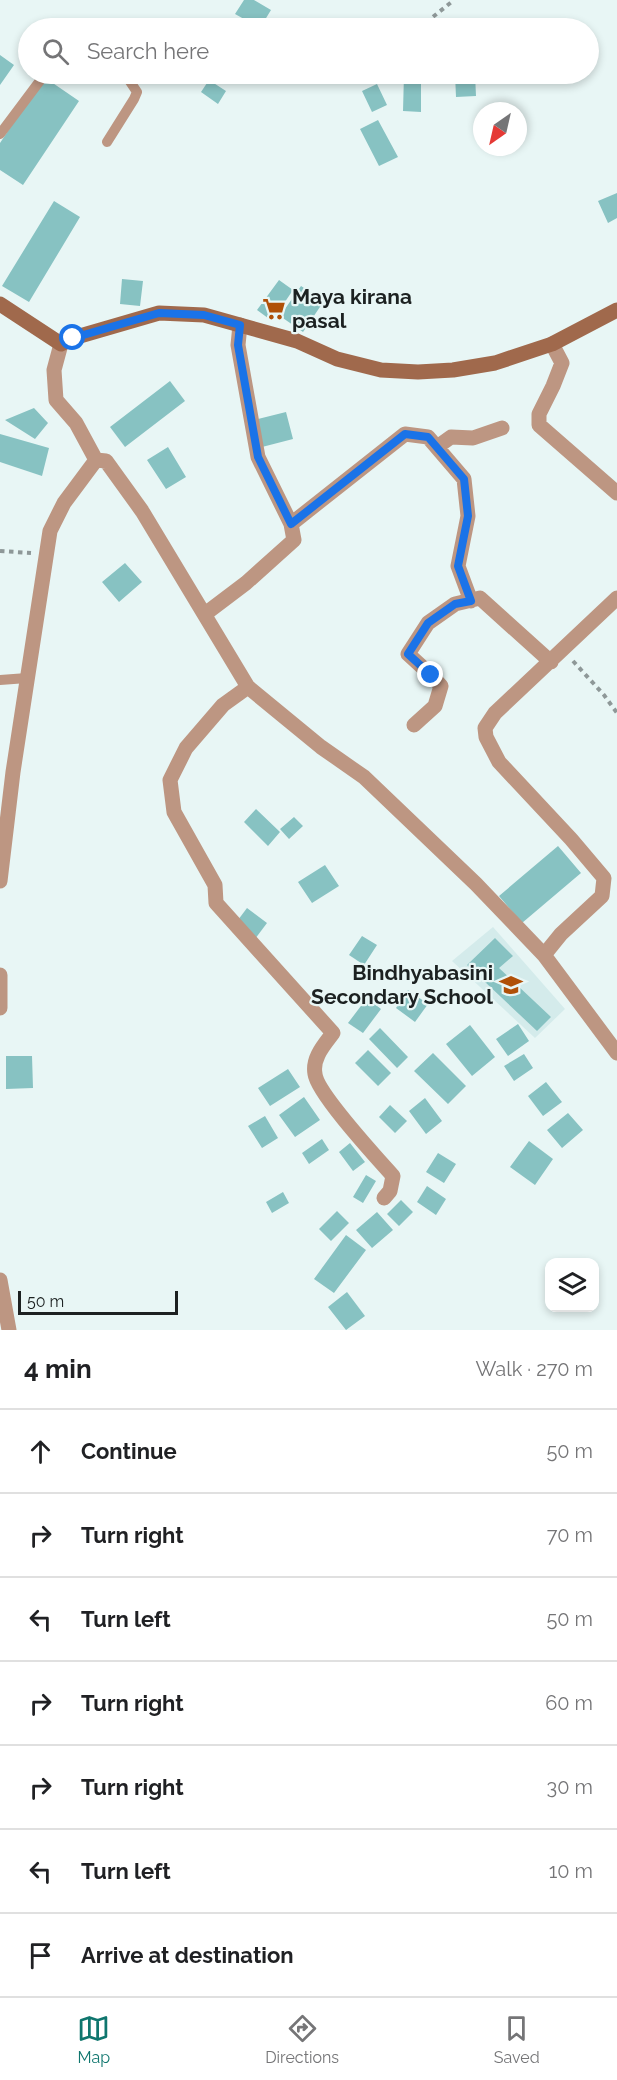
<!DOCTYPE html>
<meta charset="utf-8">
<style>
:root{--surface:#fff;--page:#f6f6f6;--text:#202124;--muted:#757577;--line:#e0e0e0;--accent:#0f766e}
body{margin:0;font-family:Raleway,sans-serif;background:var(--page);color:var(--text)}
.controls{position:absolute;right:18px;bottom:18px;display:grid;overflow:hidden;border-radius:12px;box-shadow:0 3px 9px #0003}
.controls button{width:54px;height:54px;display:grid;place-items:center;padding:0;border:0;border-bottom:2px solid var(--line);background:var(--surface);color:var(--text);font:30px sans-serif}
.compass{position:absolute;left:473px;top:102px;width:54px;height:54px;border-radius:50%;background:var(--surface);box-shadow:0 3px 9px #0003;rotate:214deg}
.scale{position:absolute;left:18px;bottom:15px;width:160px;box-sizing:border-box;padding-left:6px;border:3px solid #1c2121;border-top:0;font-size:16px;line-height:21px;white-space:nowrap;color:#1c2121;-webkit-text-stroke:4px #e8f6f5;paint-order:stroke}
.stop{position:absolute;width:18px;height:18px;margin:-14px;border:4px solid #1a73e8;border-radius:50%;background:#fff}
.stop.end{background:#1a73e8;border-color:#fff;box-shadow:0 2px 6px #0008}
.list{margin:0;padding:0;list-style:none}
h2{display:flex;justify-content:space-between;align-items:center;height:78px;margin:0;padding:0 24px;font-size:26px}
h2 small{font-size:20px;font-weight:400;color:var(--muted)}
.list li{display:grid;grid-template-columns:39px 1fr auto;gap:18px;align-items:center;box-sizing:border-box;height:84px;padding:0 24px;border-top:2px solid var(--line)}
.list b{display:block;font-size:22px;white-space:nowrap}
.list em{font-size:20px;font-style:normal;color:var(--muted)}
.icon{flex:none;width:33px;height:33px;fill:none;stroke:currentColor;stroke-width:2;stroke-linecap:round;stroke-linejoin:round}
.map{position:relative;flex:none;width:617px;height:1330px;overflow:hidden}
.search{position:absolute;background:var(--surface);box-shadow:0 3px 9px #0003;left:18px;right:18px;top:18px;height:66px;display:flex;align-items:center;gap:15px;box-sizing:border-box;padding:0 21px;border-radius:33px;color:var(--muted);font-size:22px}
.sheet{height:666px;background:var(--surface)}
nav{display:flex;justify-content:space-around;align-items:center;box-sizing:border-box;height:84px;border-top:2px solid var(--line);background:var(--surface);font-size:16px;color:var(--muted)}
nav a{display:grid;justify-items:center;gap:3px}
nav .on{color:var(--accent)}
.map>svg:first-child{display:block}
.built{fill:#d4ebeb}
.building{fill:#87c2c2}
.lines{fill:none;stroke-linecap:round;stroke-linejoin:round}
.path{stroke:#8e9898;stroke-width:4;stroke-dasharray:4.5 4.5;stroke-linecap:butt}
.lane{stroke:#bd9682;stroke-width:10}
.street{stroke:#bd9682;stroke-width:15}
.secondary{stroke:#a0694c;stroke-width:15}
.route{stroke:#1a73e8;stroke-width:8}
.labels{text-anchor:middle;stroke-width:4.5;stroke-linejoin:round;paint-order:stroke}
.poi-label{font-size:21px;font-weight:bold;fill:#1c2121;stroke:#e8f6f5;text-anchor:start}
</style>
<div class="map">
<svg width="617" height="1330" viewBox="0 0 617 1330">
<rect width="100%" height="100%" fill="#e8f6f5"/>
<!-- built -->
<path class="built" d="M 493,927 L 565,1009 L 535,1038 L 452,961 Z"/>
<!-- building -->
<path class="building" d="M 244,0 L 254,0 L 271,10 L 260,28 L 235,14 Z
M 472,20 L 473,28 L 452,28 L 452,21 Z
M 0,55 L 14,65 L 0,85 Z
M 404,74 L 421,74 L 421,112 L 403,111 Z
M 455,74 L 475,74 L 476,96 L 456,97 Z
M 44,77 L 79,101 L 23,185 L 0,170 L 0,143 Z
M 209,80 L 226,91 L 218,104 L 201,92 Z
M 377,84 L 387,105 L 372,112 L 362,91 Z
M 378,120 L 398,157 L 379,166 L 360,129 Z
M 617,193 L 617,218 L 608,223 L 598,201 Z
M 54,201 L 80,217 L 29,302 L 2,286 Z
M 122,279 L 143,281 L 140,306 L 120,304 Z
M 279,280 L 293,290 L 272,321 L 257,310 Z
M 301,286 L 324,301 L 303,332 L 280,316 Z
M 170,381 L 185,401 L 125,447 L 110,427 Z
M 34,408 L 48,423 L 35,439 L 5,420 Z
M 286,412 L 293,439 L 262,447 L 254,420 Z
M 0,434 L 49,448 L 42,476 L 0,462 Z
M 168,447 L 186,477 L 166,489 L 147,460 Z
M 125,563 L 142,582 L 119,602 L 102,582 Z
M 256,809 L 280,832 L 268,846 L 244,822 Z
M 294,817 L 303,826 L 289,839 L 280,829 Z
M 558,846 L 581,873 L 522,923 L 499,896 Z
M 325,865 L 339,886 L 312,903 L 298,882 Z
M 247,908 L 267,923 L 255,939 L 235,924 Z
M 362,936 L 377,945 L 364,965 L 349,955 Z
M 495,938 L 513,956 L 499,968 L 551,1017 L 537,1031 L 467,965 Z
M 408,990 L 428,1004 L 415,1022 L 396,1008 Z
M 367,998 L 381,1009 L 363,1033 L 348,1023 Z
M 518,1024 L 529,1041 L 508,1056 L 496,1039 Z
M 470,1025 L 495,1057 L 472,1076 L 446,1044 Z
M 380,1028 L 408,1057 L 397,1068 L 369,1039 Z
M 368,1050 L 391,1073 L 378,1086 L 355,1063 Z
M 433,1053 L 466,1086 L 448,1104 L 414,1071 Z
M 524,1054 L 533,1068 L 514,1081 L 504,1066 Z
M 6,1056 L 32,1056 L 33,1088 L 6,1089 Z
M 288,1069 L 300,1087 L 270,1106 L 258,1088 Z
M 546,1082 L 562,1102 L 543,1116 L 528,1096 Z
M 304,1097 L 320,1120 L 295,1137 L 279,1115 Z
M 425,1098 L 442,1121 L 426,1134 L 409,1111 Z
M 390,1105 L 407,1121 L 395,1133 L 379,1117 Z
M 568,1113 L 583,1130 L 562,1148 L 547,1130 Z
M 265,1116 L 278,1138 L 262,1148 L 248,1126 Z
M 322,1139 L 329,1150 L 309,1164 L 302,1153 Z
M 529,1141 L 553,1159 L 535,1185 L 510,1167 Z
M 350,1143 L 365,1162 L 353,1171 L 339,1152 Z
M 438,1153 L 456,1164 L 444,1183 L 426,1172 Z
M 366,1175 L 376,1181 L 363,1203 L 353,1197 Z
M 427,1186 L 446,1199 L 436,1215 L 417,1202 Z
M 283,1192 L 289,1203 L 272,1213 L 266,1202 Z
M 401,1200 L 413,1212 L 399,1226 L 387,1214 Z
M 337,1211 L 349,1223 L 331,1241 L 319,1229 Z
M 377,1212 L 393,1230 L 372,1248 L 356,1230 Z
M 346,1235 L 366,1250 L 334,1293 L 314,1279 Z
M 347,1292 L 365,1316 L 346,1330 L 328,1307 Z"/>
<g class="lines">
<!-- path -->
<path class="path" d="M 419,28 L 454,0
M 0,551 L 31,553
M 573,661 L 604,695 L 617,713"/>
<!-- lane -->
<path class="lane" d="M 0,134 L 45,74
M 107,142 L 134,99 L 137,92 L 125,74
M 0,680 L 27,678"/>
<!-- street -->
<path class="street" d="M 61,344 L 54,370 L 56,400 L 76,423 L 96,460 L 106,461 L 142,511 L 248,687 L 321,747 L 364,777 L 476,884 L 544,955 L 617,1053
M 552,344 L 562,363 L 553,386 L 539,414 L 539,425 L 617,493
M 437,447 L 451,437 L 473,438 L 502,428
M 291,524 L 405,434 L 428,437 L 464,479 L 468,516 L 458,566 L 471,601
M 205,614 L 246,583 L 294,540 L 291,524 L 258,457 L 238,345 L 240,325
M 248,687 L 223,705 L 186,748 L 170,780 L 174,812 L 215,885 L 216,903 L 333,1033 C 324,1045 312,1058 315,1074 C 317,1093 377,1158 393,1176 L 390,1191 L 384,1198
M 414,725 L 435,706 L 441,686 L 431,675 L 408,654 L 428,623 L 455,604 L 480,598 L 551,662
M 0,881 L 13,772 L 50,531 L 64,503 L 96,460
M 544,955 L 561,934 L 602,896 L 604,878 L 571,839 L 499,762 L 486,737 L 485,728 L 495,713 L 617,598
M 0,975 L 0,1008
M 0,1280 L 9,1330"/>
<!-- secondary -->
<path class="secondary" d="M 0,304 L 61,344 L 73,338 L 159,313 L 204,315 L 297,341 L 337,359 L 381,370 L 418,372 L 453,370 L 495,363 L 552,344 L 617,310"/>
</g>
<g class="lines">
<!-- route -->
<path class="route" d="M 73,338 L 159,313 L 204,315 L 240,325 L 238,345 L 258,457 L 291,524 L 405,434 L 428,437 L 464,479 L 468,516 L 458,566 L 471,601 L 455,604 L 428,623 L 408,654 L 431,675"/>
</g>
<!-- icons -->
<defs>
<g id="supermarket-bare" transform="scale(1.8)"><path d="M-6-5.5h2.5l.6 2H6L4.5 2H-2.5L-4.4-4H-6ZM-1.5 3.2a1.3 1.3 0 1 0 .1 0ZM3 3.2a1.3 1.3 0 1 0 .1 0Z" fill="#b05007" stroke="#e8f6f5" stroke-width="2.5" paint-order="stroke"/></g>
<g id="school-bare" transform="scale(1.8)"><path d="M0-5L7-2L0 1L-7-2ZM-4 1L0 2.5L4 1V4Q0 6-4 4Z" fill="#b05007" stroke="#e8f6f5" stroke-width="2.5" paint-order="stroke"/></g>
</defs>
<g fill-rule="evenodd">
<use href="#supermarket-bare" x="274" y="309"/>
<use href="#school-bare" x="511" y="985"/>
</g>
<g class="labels">
<!-- poi labels -->
<g class="poi-label">
<text x="292" y="304">Maya kirana<tspan x="292" dy="24">pasal</tspan></text>
<text x="493" y="980" text-anchor="end">Bindhyabasini<tspan x="493" dy="24">Secondary School</tspan></text>
</g>
</g>
</svg>
<div class="controls">
<button><svg class="icon" aria-label="layers" viewBox="0 0 24 24"><path d="M12 4l9 5-9 5-9-5zM3 14l9 5 9-5"/></svg></button>
</div>
<svg class="compass" viewBox="-18 -18 36 36"><path d="M0-13l5 13h-10z" fill="#e53935"/><path d="M0 13l5-13h-10z" fill="#757577"/></svg>
<div class="scale">50 m</div>
<div class="stop" style="left:73px;top:338px"></div>
<div class="stop end" style="left:431px;top:675px"></div>
<div class="search"><svg class="icon" aria-label="search" viewBox="0 0 24 24"><circle cx="10" cy="10" r="6"/><path d="M15 15l6 6"/></svg>Search here</div>
</div>
<section class="sheet">
<h2>4 min<small>Walk · 270 m</small></h2>
<ul class="list">
<li><svg class="icon" aria-label="ahead" viewBox="0 0 24 24"><path d="M12 20V5M6 11l6-6 6 6"/></svg><div><b>Continue</b></div><em>50 m</em></li>
<li><svg class="icon" aria-label="right" viewBox="0 0 24 24"><path d="M7 20v-9h11M14 6l5 5-5 5"/></svg><div><b>Turn right</b></div><em>70 m</em></li>
<li><svg class="icon" aria-label="left" viewBox="0 0 24 24"><path d="M17 20v-9H6M10 6l-5 5 5 5"/></svg><div><b>Turn left</b></div><em>50 m</em></li>
<li><svg class="icon" aria-label="right" viewBox="0 0 24 24"><path d="M7 20v-9h11M14 6l5 5-5 5"/></svg><div><b>Turn right</b></div><em>60 m</em></li>
<li><svg class="icon" aria-label="right" viewBox="0 0 24 24"><path d="M7 20v-9h11M14 6l5 5-5 5"/></svg><div><b>Turn right</b></div><em>30 m</em></li>
<li><svg class="icon" aria-label="left" viewBox="0 0 24 24"><path d="M17 20v-9H6M10 6l-5 5 5 5"/></svg><div><b>Turn left</b></div><em>10 m</em></li>
<li><svg class="icon" aria-label="arrive" viewBox="0 0 24 24"><path d="M6 21V4h12l-3 4 3 4H6"/></svg><div><b>Arrive at destination</b></div></li>
</ul>
</section>
<nav>
<a class="on"><svg class="icon" aria-label="map" viewBox="0 0 24 24"><path d="M3 6l6-2 6 2 6-2v14l-6 2-6-2-6 2zM9 4v14M15 6v14"/></svg>Map</a>
<a><svg class="icon" aria-label="directions" viewBox="0 0 24 24"><path d="M12 3l9 9-9 9-9-9zM9 14v-3h6M13 9l2 2-2 2"/></svg>Directions</a>
<a><svg class="icon" aria-label="saved" viewBox="0 0 24 24"><path d="M7 4h10v16l-5-4-5 4z"/></svg>Saved</a>
</nav>
